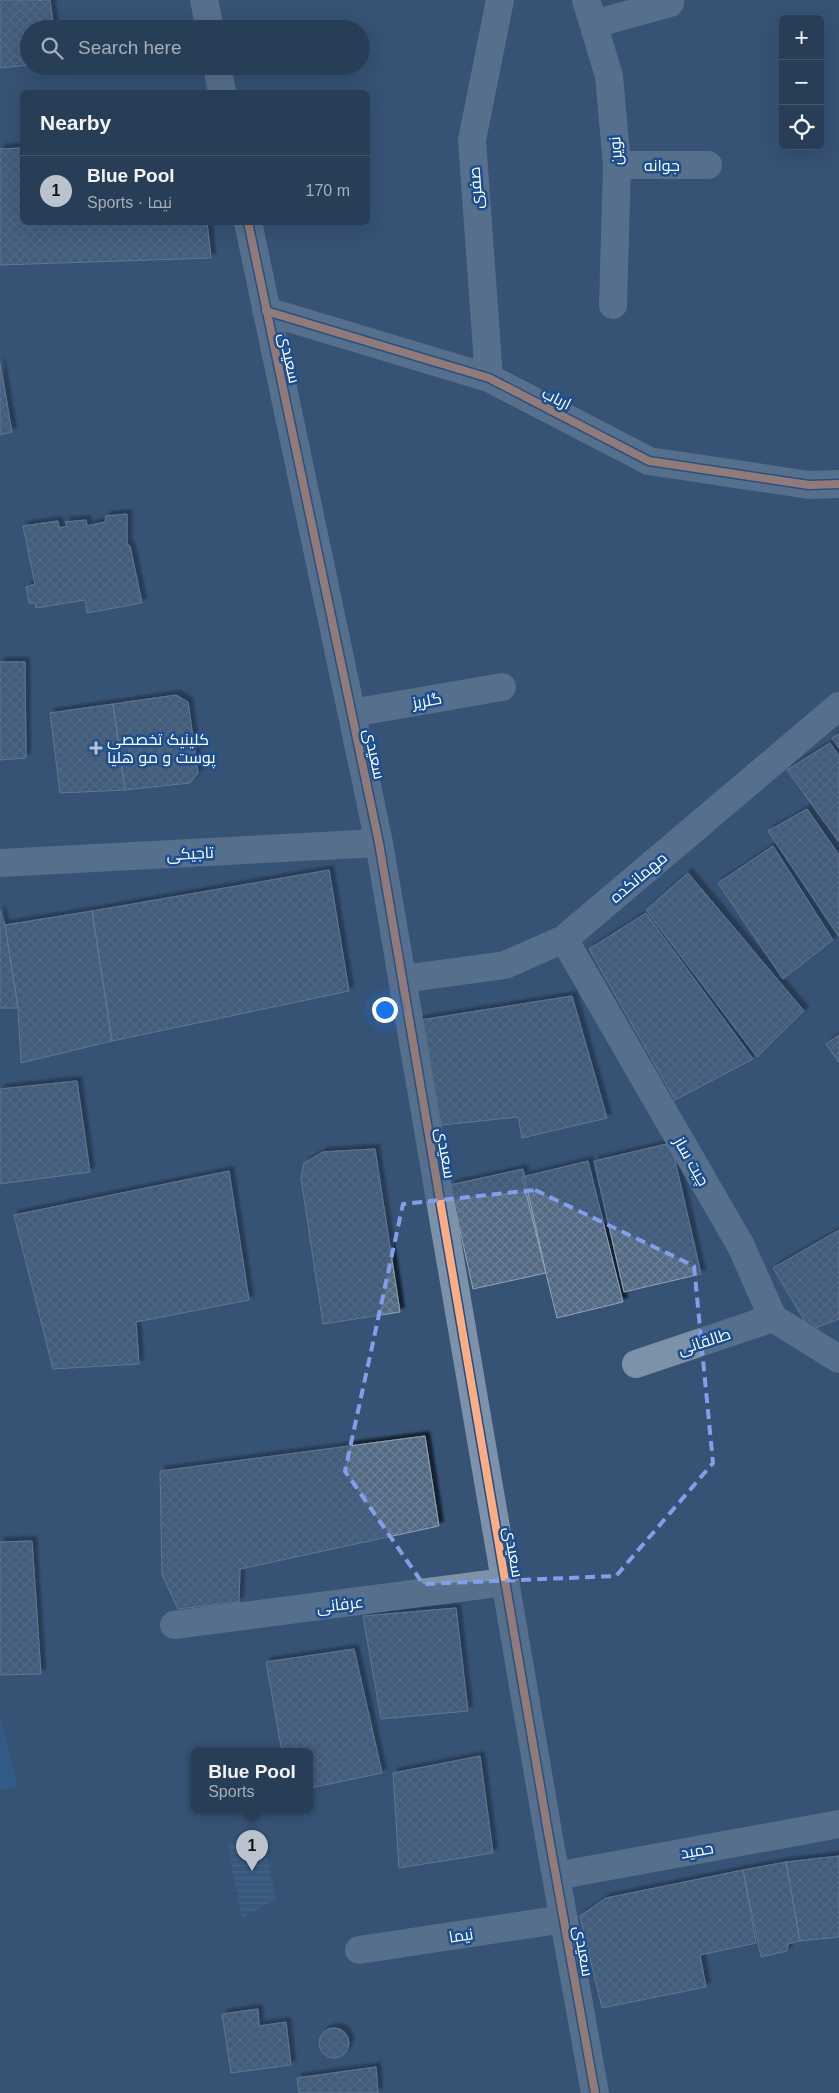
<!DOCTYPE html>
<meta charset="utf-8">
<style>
:root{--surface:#283e57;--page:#30455d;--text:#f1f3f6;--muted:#a5aeba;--line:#44576d;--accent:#b9c2ce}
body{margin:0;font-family:Arial,Cairo,sans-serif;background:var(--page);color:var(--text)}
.controls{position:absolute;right:15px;top:15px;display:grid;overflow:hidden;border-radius:8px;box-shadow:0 5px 20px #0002}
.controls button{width:45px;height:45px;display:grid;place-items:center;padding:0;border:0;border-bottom:1px solid var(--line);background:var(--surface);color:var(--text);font:25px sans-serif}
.you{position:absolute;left:384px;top:1009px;width:18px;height:18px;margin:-12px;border:4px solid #fff;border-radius:50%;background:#1a73e8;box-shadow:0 0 0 8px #1a73e833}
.badge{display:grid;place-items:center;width:32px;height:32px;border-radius:50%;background:var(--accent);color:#111;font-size:16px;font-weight:700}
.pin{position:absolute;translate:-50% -41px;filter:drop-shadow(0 1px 2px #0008)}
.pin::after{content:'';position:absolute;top:26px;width:18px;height:15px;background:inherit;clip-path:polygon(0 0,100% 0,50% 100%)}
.popup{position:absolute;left:191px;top:1748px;width:122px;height:65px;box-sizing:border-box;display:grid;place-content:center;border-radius:8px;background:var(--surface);filter:drop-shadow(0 1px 4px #0005);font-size:16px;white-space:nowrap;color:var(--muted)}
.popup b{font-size:19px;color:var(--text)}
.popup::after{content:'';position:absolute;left:50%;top:100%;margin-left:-10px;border:10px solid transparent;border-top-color:var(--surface)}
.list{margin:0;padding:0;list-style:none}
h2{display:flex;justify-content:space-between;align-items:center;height:65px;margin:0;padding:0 20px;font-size:21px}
h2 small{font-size:16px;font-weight:400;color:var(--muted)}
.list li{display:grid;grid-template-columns:32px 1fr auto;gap:15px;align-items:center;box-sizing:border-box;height:70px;padding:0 20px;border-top:1px solid var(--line)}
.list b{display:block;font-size:19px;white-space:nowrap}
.list p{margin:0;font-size:16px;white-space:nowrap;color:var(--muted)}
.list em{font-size:16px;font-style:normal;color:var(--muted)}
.icon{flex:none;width:28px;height:28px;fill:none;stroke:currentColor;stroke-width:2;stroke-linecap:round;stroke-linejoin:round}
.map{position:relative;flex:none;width:839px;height:2093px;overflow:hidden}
.search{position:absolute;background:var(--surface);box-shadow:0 5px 20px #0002;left:20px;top:20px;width:350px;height:55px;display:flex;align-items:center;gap:12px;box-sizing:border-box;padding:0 18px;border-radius:28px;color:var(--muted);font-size:19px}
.panel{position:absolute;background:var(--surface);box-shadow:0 5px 20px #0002;left:20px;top:90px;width:350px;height:135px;border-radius:8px}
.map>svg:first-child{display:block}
.park{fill:#2f66a5}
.water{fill:url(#water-rules)}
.building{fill:url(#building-cross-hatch);stroke:#92a2b6;filter:url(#shadow)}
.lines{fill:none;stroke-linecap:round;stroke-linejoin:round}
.minor{stroke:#7d92a8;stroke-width:28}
.cycleway-casing{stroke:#1b4f8f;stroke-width:11}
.cycleway{stroke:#ffac80;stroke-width:8}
.marked{fill:none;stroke:#839eea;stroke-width:4;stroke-dasharray:10 6;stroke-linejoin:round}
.poi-dot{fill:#b9c2ce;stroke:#1b4f8f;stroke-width:2}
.labels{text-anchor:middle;stroke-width:5;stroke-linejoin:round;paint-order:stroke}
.street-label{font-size:16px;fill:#fff;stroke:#1b4f8f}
.poi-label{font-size:16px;fill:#fff;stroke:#1b4f8f;text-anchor:start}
</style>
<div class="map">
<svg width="839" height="2093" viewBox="0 0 839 2093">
<defs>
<pattern id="water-rules" width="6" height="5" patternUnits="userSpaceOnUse" patternTransform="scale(1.25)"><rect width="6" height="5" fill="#3b618d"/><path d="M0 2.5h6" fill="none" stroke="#58799e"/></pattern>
<pattern id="building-cross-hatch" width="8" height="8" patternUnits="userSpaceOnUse" patternTransform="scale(1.25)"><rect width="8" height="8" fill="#526984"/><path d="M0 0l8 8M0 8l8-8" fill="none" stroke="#6c8096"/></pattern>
<filter id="shadow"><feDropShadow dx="4.5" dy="-4.5" stdDeviation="1" flood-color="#0009"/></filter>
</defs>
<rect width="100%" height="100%" fill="#365274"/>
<!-- park -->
<path class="park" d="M 0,1717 L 18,1787 L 0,1790 Z"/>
<!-- water -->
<path class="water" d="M 263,1837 L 276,1900 L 242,1918 L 227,1843 Z"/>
<!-- building -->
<path class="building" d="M 0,0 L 50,0 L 54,29 L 29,29 L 29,65 L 0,68 Z
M 22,148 L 22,222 L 207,222 L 211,258 L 0,265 L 0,149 Z
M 0,363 L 12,432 L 0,435 Z
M 127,514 L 127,544 L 130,546 L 142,603 L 87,613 L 85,600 L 36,608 L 35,603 L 29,603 L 26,587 L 35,584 L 23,526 L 58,521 L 59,528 L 67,526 L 65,522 L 86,520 L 87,526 L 105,522 L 106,516 Z
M 0,662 L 25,662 L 26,758 L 0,760 Z
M 176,695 L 188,702 L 198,773 L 190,783 L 125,790 L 113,704 Z
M 113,704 L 125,790 L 60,793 L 50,713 Z
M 839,734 L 839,748 L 832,738 Z
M 830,743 L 839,756 L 839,842 L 787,770 Z
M 807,809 L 839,855 L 839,937 L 768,831 Z
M 773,846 L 833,940 L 783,979 L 718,883 Z
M 329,870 L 349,991 L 112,1041 L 92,911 Z
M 688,873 L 804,1011 L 757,1057 L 646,910 Z
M 0,910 L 5,925 L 18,1008 L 0,1008 Z
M 92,911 L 112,1041 L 21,1063 L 18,1008 L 5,925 Z
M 646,913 L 753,1059 L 675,1100 L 589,949 Z
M 572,996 L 607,1118 L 522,1138 L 518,1117 L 433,1126 L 414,1021 Z
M 839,1035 L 839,1063 L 826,1044 Z
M 77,1081 L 90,1172 L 0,1184 L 0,1089 Z
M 671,1143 L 701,1274 L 624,1292 L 594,1161 Z
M 375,1149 L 400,1312 L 323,1324 L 301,1178 L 304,1163 L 323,1152 Z
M 588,1161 L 623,1302 L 557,1318 L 522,1177 Z
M 523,1169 L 546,1273 L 473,1289 L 450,1185 Z
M 229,1171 L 249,1300 L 136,1322 L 139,1364 L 53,1369 L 14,1215 Z
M 839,1230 L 839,1319 L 810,1330 L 773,1268 Z
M 425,1436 L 439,1526 L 240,1569 L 239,1602 L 178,1609 L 162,1575 L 160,1471 Z
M 32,1541 L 41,1674 L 0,1675 L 0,1542 Z
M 456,1608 L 468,1711 L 381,1719 L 363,1616 Z
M 354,1649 L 382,1773 L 310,1788 L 310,1752 L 282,1752 L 266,1662 Z
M 480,1756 L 493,1853 L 399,1868 L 393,1773 Z
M 839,1856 L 839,1937 L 800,1941 L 786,1862 Z
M 786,1862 L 800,1941 L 788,1944 L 787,1951 L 761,1957 L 743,1870 Z
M 743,1870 L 756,1943 L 700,1955 L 706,1987 L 602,2008 L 580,1916 L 606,1898 Z
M 258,2009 L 259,2026 L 286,2022 L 291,2065 L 231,2073 L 222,2014 Z
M319 2043a15 15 0 1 1 30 0a15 15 0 1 1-30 0Z
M 376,2067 L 378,2093 L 299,2093 L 297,2078 Z"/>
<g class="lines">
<!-- minor -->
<path class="minor" d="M 204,0 L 210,29
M 586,0 L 609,76 L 617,165 L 613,305
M 594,24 L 670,3
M 217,66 L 222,92
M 617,165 L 708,165
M 248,222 L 379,843 L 548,1832 L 595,2093
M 266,311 L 489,378 L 649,461 L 809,485 L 839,484
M 489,378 L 472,140 L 500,0
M 352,713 L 502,687
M 0,863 L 379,843
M 564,939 L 741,1246 L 773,1318 L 839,1359
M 403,979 L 505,965 L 564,939 L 839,706
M 636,1364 L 773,1318
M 174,1625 L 505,1582
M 556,1876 L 839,1824
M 359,1950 L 564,1919"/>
<!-- cycleway casing -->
<g class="cycleway-casing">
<path id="cycleway" d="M 248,222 L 379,843 L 548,1832 L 595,2093
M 266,311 L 489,378 L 649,461 L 809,485 L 839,484"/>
</g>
<!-- cycleway -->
<use href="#cycleway" class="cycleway"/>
</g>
<!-- marked area -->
<path d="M0 0H839V2093H0ZM 535,1190 L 694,1266 L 713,1463 L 616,1576 L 423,1584 L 345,1471 L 403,1204 Z" fill="#365274" fill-opacity=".55" fill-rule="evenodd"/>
<path class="marked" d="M 535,1190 L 694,1266 L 713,1463 L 616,1576 L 423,1584 L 345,1471 L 403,1204 Z"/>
<!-- markers -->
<path class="poi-dot" d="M93.5 740.5h5v5h5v5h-5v5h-5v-5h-5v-5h5z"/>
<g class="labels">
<!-- street labels -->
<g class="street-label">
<text transform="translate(615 151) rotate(-94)" y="6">نوین</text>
<text x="662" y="171">جوانه</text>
<text transform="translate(475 188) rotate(-94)" y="6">صفری</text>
<text transform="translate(290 358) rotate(78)" y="6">سعیدی</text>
<text transform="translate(557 398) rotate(27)" y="6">ارباب</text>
<text transform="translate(427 700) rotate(-10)" y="6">گلریز</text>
<text transform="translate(375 754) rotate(78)" y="6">سعیدی</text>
<text transform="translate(190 853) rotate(-3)" y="6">تاجیکی</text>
<text transform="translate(638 877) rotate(-40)" y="6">مهمانکده</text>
<text transform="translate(446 1153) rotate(80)" y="6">سعیدی</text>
<text transform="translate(692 1161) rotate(60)" y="6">چیت ساز</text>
<text transform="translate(704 1341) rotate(-18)" y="6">طالقانی</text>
<text transform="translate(514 1552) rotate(80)" y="6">سعیدی</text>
<text transform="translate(340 1604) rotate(-7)" y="6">عرفانی</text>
<text transform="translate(697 1850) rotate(-10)" y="6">حمید</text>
<text transform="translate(461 1935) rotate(-9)" y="6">نیما</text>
<text transform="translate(584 1951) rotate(80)" y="6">سعیدی</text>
</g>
<!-- poi labels -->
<g class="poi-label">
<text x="107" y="745">کلینیک تخصصی<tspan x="107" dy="18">پوست و مو هلیا</tspan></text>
</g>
</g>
</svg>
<div class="controls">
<button>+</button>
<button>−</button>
<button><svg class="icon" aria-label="locate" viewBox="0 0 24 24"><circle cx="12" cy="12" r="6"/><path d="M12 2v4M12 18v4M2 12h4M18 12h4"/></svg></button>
</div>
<div class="you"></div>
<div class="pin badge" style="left:252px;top:1871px">1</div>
<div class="popup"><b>Blue Pool</b>Sports</div>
<div class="search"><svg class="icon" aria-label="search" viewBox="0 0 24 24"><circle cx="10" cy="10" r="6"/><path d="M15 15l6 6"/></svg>Search here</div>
<section class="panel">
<h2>Nearby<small></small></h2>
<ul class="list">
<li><span class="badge">1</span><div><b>Blue Pool</b><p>Sports · نیما</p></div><em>170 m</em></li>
</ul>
</section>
</div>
